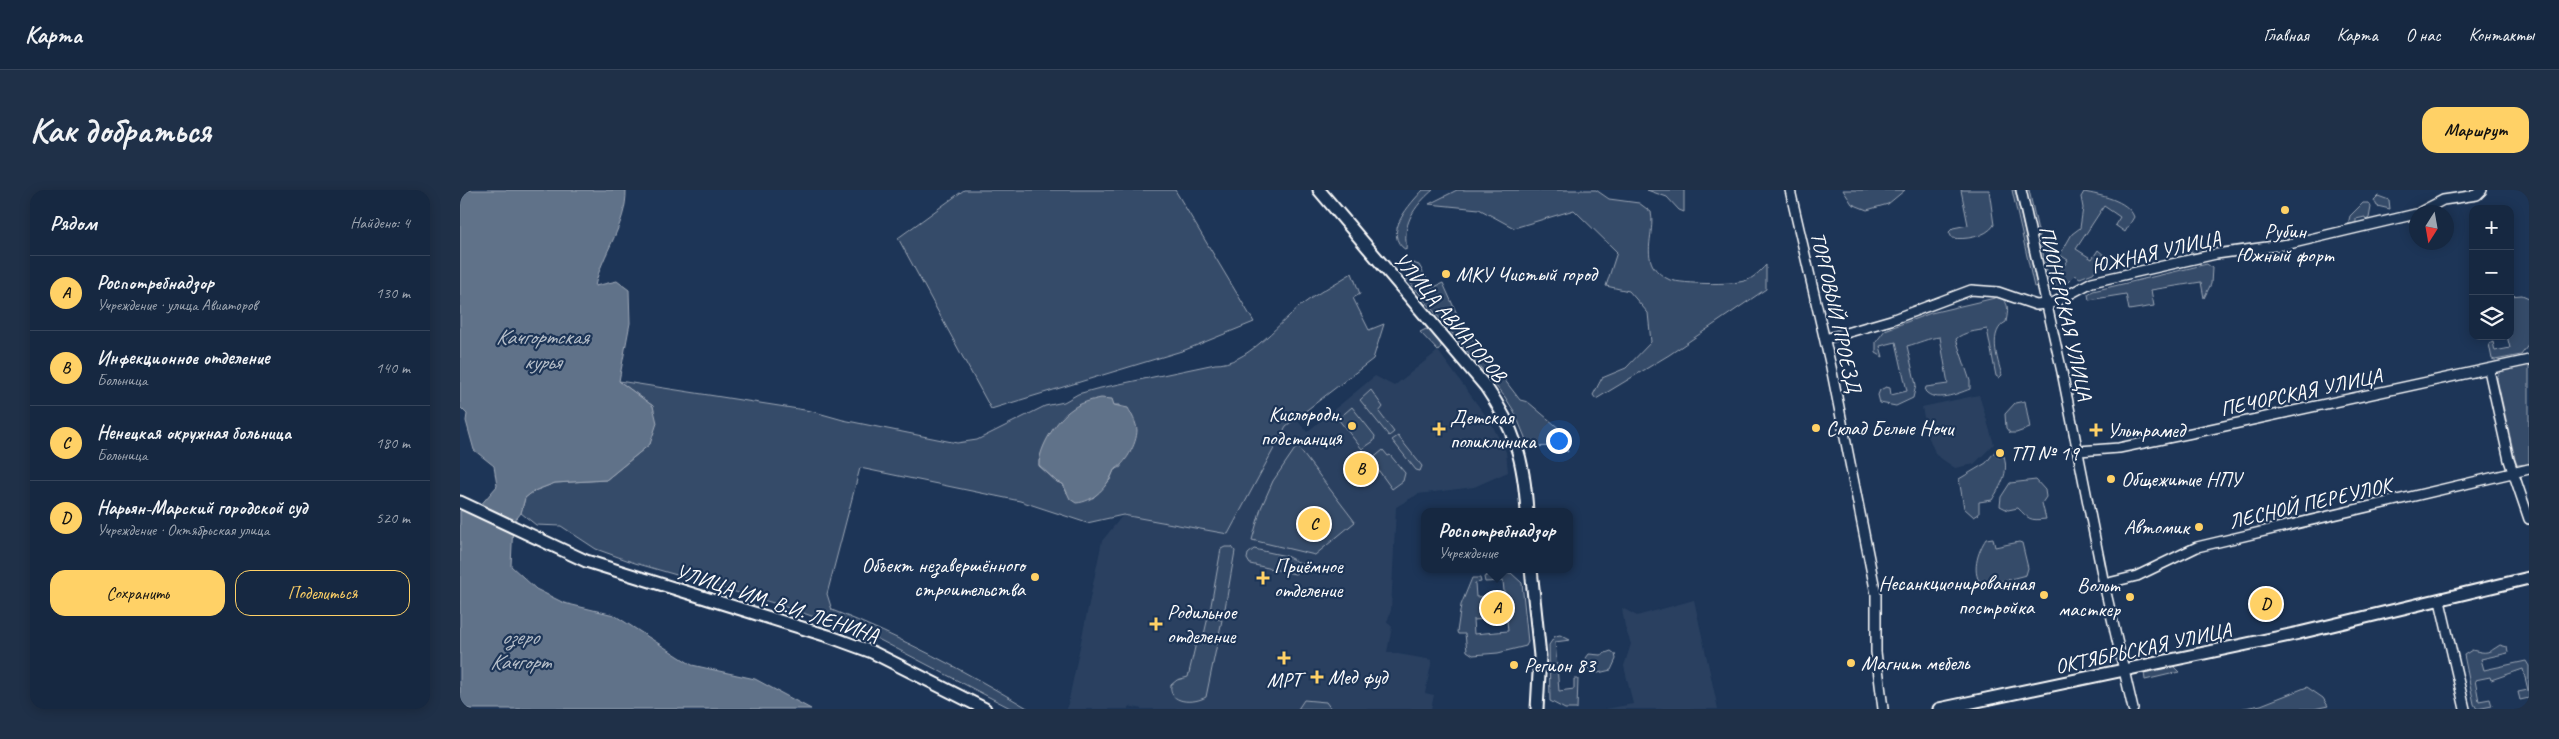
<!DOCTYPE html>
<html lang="ru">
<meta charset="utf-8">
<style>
:root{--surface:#162841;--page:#1f3048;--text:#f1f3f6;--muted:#9ea6b1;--line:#35445a;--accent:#ffd166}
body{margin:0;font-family:Caveat,sans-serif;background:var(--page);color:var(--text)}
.controls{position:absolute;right:15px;top:15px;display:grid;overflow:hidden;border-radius:10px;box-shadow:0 2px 12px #0003}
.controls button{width:45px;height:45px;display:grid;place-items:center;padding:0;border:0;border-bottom:1px solid var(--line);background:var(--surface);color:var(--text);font:25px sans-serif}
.compass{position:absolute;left:1949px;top:15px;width:45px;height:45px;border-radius:50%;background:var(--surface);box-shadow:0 2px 12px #0003;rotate:191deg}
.you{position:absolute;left:1098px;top:250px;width:18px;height:18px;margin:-12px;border:4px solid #fff;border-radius:50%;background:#1a73e8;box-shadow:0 0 0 8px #1a73e833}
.badge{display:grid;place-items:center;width:32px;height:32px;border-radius:50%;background:var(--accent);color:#111;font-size:16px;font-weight:700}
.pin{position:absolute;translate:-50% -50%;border:2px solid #fff;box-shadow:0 1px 5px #0006}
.popup{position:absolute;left:961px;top:318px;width:152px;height:65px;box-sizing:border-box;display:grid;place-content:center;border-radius:10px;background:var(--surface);filter:drop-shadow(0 1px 4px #0005);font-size:16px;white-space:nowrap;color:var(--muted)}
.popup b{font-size:19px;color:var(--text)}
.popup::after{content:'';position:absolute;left:50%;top:100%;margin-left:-10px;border:10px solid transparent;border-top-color:var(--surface)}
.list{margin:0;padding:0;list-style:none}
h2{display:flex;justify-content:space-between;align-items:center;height:65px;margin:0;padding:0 20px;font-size:21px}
h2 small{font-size:16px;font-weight:400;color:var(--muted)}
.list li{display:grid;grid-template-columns:32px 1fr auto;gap:15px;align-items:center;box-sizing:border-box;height:75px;padding:0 20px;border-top:1px solid var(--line)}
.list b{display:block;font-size:19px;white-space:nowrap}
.list p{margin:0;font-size:16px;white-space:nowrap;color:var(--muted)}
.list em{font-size:16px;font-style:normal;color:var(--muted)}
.actions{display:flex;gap:10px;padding:15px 20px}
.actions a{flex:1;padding:11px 0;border:1px solid var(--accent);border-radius:15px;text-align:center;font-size:18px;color:var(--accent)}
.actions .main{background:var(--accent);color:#111}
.icon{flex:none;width:28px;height:28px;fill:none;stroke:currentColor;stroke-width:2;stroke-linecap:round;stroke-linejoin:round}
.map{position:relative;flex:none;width:2069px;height:519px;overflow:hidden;border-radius:15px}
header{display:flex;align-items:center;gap:30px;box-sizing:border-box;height:70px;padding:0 25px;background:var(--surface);border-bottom:1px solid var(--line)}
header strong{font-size:24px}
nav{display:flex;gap:28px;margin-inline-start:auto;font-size:18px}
.intro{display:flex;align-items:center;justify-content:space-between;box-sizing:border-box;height:120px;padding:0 30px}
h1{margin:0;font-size:35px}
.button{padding:12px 22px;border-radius:15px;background:var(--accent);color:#111;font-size:18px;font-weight:700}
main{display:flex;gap:30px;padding:0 30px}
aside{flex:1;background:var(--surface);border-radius:15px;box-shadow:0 2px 12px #0003}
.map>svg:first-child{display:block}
.built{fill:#2a4161}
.green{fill:#364b69;stroke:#9aa5b4;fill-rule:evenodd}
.water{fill:#617289;stroke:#a0aab8}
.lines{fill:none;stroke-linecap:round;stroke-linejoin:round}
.minor-casing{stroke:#fff;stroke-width:12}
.major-casing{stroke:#fff;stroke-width:15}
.minor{stroke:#1d3557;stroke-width:9}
.major{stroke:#1d3557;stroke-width:11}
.poi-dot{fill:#ffd166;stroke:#1d3557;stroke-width:2}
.labels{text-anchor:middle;stroke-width:4.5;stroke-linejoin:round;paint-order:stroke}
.poi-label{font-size:21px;fill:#fff;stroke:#1d3557;text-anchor:start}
.street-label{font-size:21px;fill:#fff;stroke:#1d3557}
.water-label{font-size:22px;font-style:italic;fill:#b8c0ca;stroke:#1d3557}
</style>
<header>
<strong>Карта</strong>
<nav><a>Главная</a><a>Карта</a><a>О нас</a><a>Контакты</a></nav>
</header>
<div class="intro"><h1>Как добраться</h1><a class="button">Маршрут</a></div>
<main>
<aside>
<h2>Рядом<small>Найдено: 4</small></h2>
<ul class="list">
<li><span class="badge">A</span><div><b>Роспотребнадзор</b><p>Учреждение · улица Авиаторов</p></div><em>130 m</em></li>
<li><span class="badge">B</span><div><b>Инфекционное отделение</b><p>Больница</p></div><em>140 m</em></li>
<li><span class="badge">C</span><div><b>Ненецкая окружная больница</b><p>Больница</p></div><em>180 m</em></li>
<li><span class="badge">D</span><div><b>Нарьян-Марский городской суд</b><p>Учреждение · Октябрьская улица</p></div><em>520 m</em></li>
</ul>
<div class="actions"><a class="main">Сохранить</a><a>Поделиться</a></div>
</aside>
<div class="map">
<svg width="2069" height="519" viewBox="0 0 2069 519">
<rect width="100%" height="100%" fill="#1d3557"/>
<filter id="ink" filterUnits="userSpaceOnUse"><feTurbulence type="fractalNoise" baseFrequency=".02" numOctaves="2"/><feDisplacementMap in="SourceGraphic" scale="10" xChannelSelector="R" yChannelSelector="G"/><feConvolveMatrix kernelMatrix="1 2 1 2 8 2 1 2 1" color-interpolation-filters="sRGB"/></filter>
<g filter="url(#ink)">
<!-- built -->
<path class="built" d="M 978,161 L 1031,233 L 1046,262 L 1048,282 L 1014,297 L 958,304 L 936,317 L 931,420 L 927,432 L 932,437 L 927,462 L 972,470 L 965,503 L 974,505 L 971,519 L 682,519 L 669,516 L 668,519 L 607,519 L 642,351 L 663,325 L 768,344 L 826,236 L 835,228 L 847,242 L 915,186 L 934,196 Z
M 1519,205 L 1534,254 L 1514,274 L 1495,278 L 1476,265 L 1467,243 L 1462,217 Z
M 1234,410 L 1258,519 L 1146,519 L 1173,514 L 1164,476 L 1171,454 L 1165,437 L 1162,418 L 1177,426 Z"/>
<!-- green -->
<path class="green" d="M 504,0 L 715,0 L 794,132 L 725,160 L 531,219 L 438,48 Z
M 963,0 L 973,0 C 960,11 947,26 946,44 C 945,49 947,54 946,60 C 921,44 951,13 963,0 Z
M 997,0 L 1136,0 L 1149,9 L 1179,13 L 1191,22 C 1195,39 1184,60 1193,76 C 1197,82 1203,87 1210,90 C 1224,94 1270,95 1284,91 C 1293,89 1299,82 1306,75 L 1306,99 L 1209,165 L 1136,209 L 1133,205 L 1142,188 L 1166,178 L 1191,152 L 1188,123 L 1169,101 L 1146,96 L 1157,62 L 1114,20 L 1054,38 L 1019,19 L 969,14 Z
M 1187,0 L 1224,0 L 1224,22 L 1219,20 L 1207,7 Z
M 1383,0 L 1445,0 L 1428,14 L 1407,20 L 1392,14 Z
M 1501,0 L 1529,0 L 1534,35 C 1526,47 1505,50 1492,48 L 1489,42 L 1493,38 L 1508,35 Z
M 1552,0 L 1555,0 L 1577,96 L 1574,97 Z
M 1566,0 L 1569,0 L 1590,94 L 1587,95 Z
M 1624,2 C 1639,5 1668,10 1674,27 L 1665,42 L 1655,35 L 1660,27 L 1644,16 L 1616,59 L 1632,69 L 1638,60 L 1645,66 L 1633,83 L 1620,88 L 1615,85 L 1606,94 L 1608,97 L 1596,100 C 1590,90 1603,79 1608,70 L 1600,65 L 1612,44 L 1620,38 L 1623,18 L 1621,7 Z
M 1918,6 L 1929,10 L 1930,19 L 1917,16 L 1914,10 Z
M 1903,13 L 1908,13 L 1911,17 L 1909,28 L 1906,30 L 1905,27 L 1896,29 L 1896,33 L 1888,34 L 1890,26 Z
M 1732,51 L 1740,53 L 1743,60 L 1736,63 L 1725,62 L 1726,55 Z
M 953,73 L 959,75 L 972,98 L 983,93 L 1001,133 L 1060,210 L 1068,212 L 1101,240 L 1108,262 L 1096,256 L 1069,257 L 1054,221 L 1045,207 L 948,90 L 949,78 Z
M 1747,74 L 1752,78 L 1751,94 L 1744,108 L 1741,92 L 1691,100 L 1694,116 L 1669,120 L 1666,104 L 1629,110 L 1628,104 L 1633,101 Z
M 892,83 L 900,104 L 893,108 L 909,140 L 924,134 L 913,169 L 826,236 L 768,344 L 663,325 L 627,333 L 560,311 L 400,278 L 367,404 L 372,420 C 441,447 505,481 569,519 L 552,519 L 418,449 L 317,414 L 175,373 L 136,359 L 101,336 L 76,335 L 61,323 L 65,308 L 74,301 L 95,293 L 146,290 L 190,254 L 193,216 L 159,191 L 351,221 L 383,230 L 497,253 L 517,250 L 585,216 L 604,212 L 618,204 L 636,199 L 755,174 C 786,175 816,136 839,117 C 855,104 875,94 892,83 ZM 654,215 L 659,215 L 661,277 L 654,280 L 650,290 L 633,308 L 607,303 L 602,294 L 597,292 L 579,276 L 579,270 Z
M 2062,105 L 2069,108 L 2069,154 L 2061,165 L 2035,170 L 2032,169 L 2029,154 L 2033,152 L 2035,161 L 2050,158 L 2047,146 L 2050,146 L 2050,106 Z
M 1539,107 C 1550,112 1548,121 1546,132 C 1528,141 1537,169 1542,185 L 1539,188 L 1536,186 L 1527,139 C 1517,141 1503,142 1496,149 L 1510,191 L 1510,199 C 1497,204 1475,213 1465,201 L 1466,197 L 1488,194 L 1480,147 C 1468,148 1459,153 1447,156 L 1456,195 L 1453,208 L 1436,216 L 1420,213 L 1418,205 L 1420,200 L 1426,197 L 1430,198 L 1431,205 L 1447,201 L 1436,152 L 1420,156 L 1423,167 L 1416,163 L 1416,152 L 1425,140 L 1471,123 Z
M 966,139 C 973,141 981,150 981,157 L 978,161 L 960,142 Z
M 2069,174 L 2069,274 L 2057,275 L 2055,269 L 2037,189 C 2039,175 2057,176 2069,174 Z
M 911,200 L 923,217 L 919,222 L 934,242 L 929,246 L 900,210 Z
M 1565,211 L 1570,238 L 1556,243 L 1550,243 L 1546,238 L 1545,224 L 1555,213 Z
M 892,217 L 915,246 L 914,251 L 902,259 L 878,229 Z
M 938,246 L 962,276 L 960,281 L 956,280 L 932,250 Z
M 837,256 L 895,332 L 855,365 L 792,350 L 801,318 L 813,291 Z
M 923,260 L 928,266 L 930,265 L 945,283 L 943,291 L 932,299 L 911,270 Z
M 1536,260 L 1538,267 L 1544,266 C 1549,283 1541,295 1532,310 L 1519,312 L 1519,324 L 1514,327 L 1504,318 L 1499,289 L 1526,273 Z
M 1576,290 L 1585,300 L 1586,307 L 1582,313 L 1586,329 C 1569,331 1569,329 1558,318 L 1548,320 L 1540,316 L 1541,307 L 1550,293 Z
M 1533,348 L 1535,357 L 1559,352 L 1562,353 L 1568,378 L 1566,385 L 1523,396 C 1510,384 1518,361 1526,349 Z
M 765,357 L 772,357 L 775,361 L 764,424 L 750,421 L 761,359 Z
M 794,359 L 826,366 L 842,374 L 843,379 L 835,384 L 790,374 L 787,369 L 788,364 Z
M 1032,383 L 1051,383 L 1062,393 L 1068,452 L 1066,456 L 1038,463 L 1013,465 L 1007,461 L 1005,444 L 998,444 L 997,442 L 1001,415 L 1012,388 L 1020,388 L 1021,392 L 1015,393 L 1016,407 L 1028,406 L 1030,429 L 1013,430 L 1014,444 L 1048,441 L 1043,391 L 1025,392 L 1024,387 Z
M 748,427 L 762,430 L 746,507 C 734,514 708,514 711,495 L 717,490 L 728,487 L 736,453 L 743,449 Z
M 1100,445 L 1110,450 L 1095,452 L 1099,501 L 1114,499 L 1114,489 L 1118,489 L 1117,519 L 1105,519 L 1090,511 L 1089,455 L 1095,446 Z
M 2040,455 L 2047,457 L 2048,463 L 2021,469 L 2024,480 L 2066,471 L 2069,476 L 2069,508 L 2060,510 L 2058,502 L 2068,500 L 2063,479 L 2031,490 L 2030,487 L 2015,490 L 2019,511 L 2030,509 L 2032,516 L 2017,519 L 2014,514 L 2004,465 L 2012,460 C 2027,464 2028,463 2040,455 Z
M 1151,461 L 1155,464 L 1156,469 L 1151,480 L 1138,483 L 1126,477 L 1126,468 L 1129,464 L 1140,465 Z
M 1713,476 L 1719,482 L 1685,490 L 1684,482 Z
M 1847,497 L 1863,508 L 1868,516 L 1854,519 L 1779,519 L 1801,515 Z
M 844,510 L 866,512 L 871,519 L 838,519 Z"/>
<!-- water -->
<path class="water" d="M 0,0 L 166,0 C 167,35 142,63 135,96 L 157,91 L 169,100 L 170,133 L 159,191 L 193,216 L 197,233 L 190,254 L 146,290 L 95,293 L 74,301 L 65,308 L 61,323 L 53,333 L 51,376 L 76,399 L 104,413 L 154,425 L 232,475 L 295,489 L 351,519 L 0,519 L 0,321 L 19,317 L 37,296 L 34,276 L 14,260 L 6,231 L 7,224 L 0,217 Z
M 641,208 L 652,209 L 654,215 L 668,218 C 672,225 676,232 677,240 C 677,254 665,275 654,280 C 648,296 634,312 616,313 L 610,309 L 603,294 L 597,292 L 579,275 C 579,257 597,229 612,219 C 620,213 631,210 641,208 Z"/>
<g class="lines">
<!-- minor casing -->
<g class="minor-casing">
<path id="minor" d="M 1330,0 L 1371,177 L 1416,404 L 1416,462 L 1423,519
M 1561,0 L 1602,182 L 1644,394 L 1673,519
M 1960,22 L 1983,10 L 2017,5 L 2022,0
M 1365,149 L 1431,130 L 1511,100 L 1538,102 L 1576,115 L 1586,114 L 1595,112 L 1632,92 L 1756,64 L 1829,54 L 1956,24
M 2029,180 L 2049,270 L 2069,329
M 1619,261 L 1659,258 L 1746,240 L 2069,170
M 1644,394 L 1677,386 L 1737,357 L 2069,279
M 1980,411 L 2005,519"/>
</g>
<!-- major casing -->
<g class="major-casing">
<path id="major" d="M 859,0 L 1026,197 C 1055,239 1064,270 1067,322
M 0,312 L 126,371 L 368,446 L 412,462 L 525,519
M 1071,379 L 1080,466 L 1077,519
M 1479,519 L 1839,443 L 2069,388"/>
</g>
<!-- minor -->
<use href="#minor" class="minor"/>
<!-- major -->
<use href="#major" class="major"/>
</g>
</g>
<!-- markers -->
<g class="poi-dot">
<circle cx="1825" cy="20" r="5"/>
<circle cx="986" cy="84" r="5"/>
<circle cx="892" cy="236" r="5"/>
<circle cx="1356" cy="238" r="5"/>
<path d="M976.5 231.5h5v5h5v5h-5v5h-5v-5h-5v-5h5z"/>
<path d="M1633.5 232.5h5v5h5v5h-5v5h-5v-5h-5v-5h5z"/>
<circle cx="1540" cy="263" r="5"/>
<circle cx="1651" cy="289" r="5"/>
<circle cx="1739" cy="337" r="5"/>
<circle cx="575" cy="387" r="5"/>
<path d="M800.5 380.5h5v5h5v5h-5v5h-5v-5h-5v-5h5z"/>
<circle cx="1584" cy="405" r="5"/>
<circle cx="1670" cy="407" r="5"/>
<path d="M693.5 426.5h5v5h5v5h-5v5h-5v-5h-5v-5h5z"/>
<path d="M821.5 460.5h5v5h5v5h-5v5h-5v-5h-5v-5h5z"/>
<circle cx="1391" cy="473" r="5"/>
<circle cx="1054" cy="475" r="5"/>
<path d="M854.5 479.5h5v5h5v5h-5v5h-5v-5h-5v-5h5z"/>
</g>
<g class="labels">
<!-- poi labels -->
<g class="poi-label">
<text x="1825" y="48" text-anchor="middle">Рубин<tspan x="1825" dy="24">Южный форт</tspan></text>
<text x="996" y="91">МКУ Чистый город</text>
<text x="882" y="231" text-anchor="end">Кислородн.<tspan x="882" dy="24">подстанция</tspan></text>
<text x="990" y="234">Детская<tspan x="990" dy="24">поликлиника</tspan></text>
<text x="1366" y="245">Склад Белые Ночи</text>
<text x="1647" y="247">Ультрамед</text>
<text x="1550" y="270">ТП № 19</text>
<text x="1661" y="296">Общежитие НПУ</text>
<text x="1729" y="344" text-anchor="end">Автомик</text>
<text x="565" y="382" text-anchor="end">Объект незавершённого<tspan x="565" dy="24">строительства</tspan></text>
<text x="814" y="383">Приёмное<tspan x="814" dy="24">отделение</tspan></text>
<text x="1574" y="400" text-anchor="end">Несанкционированная<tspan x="1574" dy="24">постройка</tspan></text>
<text x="1660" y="402" text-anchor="end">Вольт<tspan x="1660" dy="24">масткер</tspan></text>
<text x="707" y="429">Родильное<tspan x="707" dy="24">отделение</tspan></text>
<text x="1401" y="480">Магнит мебель</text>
<text x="1064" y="482">Регион 83</text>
<text x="868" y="494">Мед фуд</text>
<text x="824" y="497" text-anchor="middle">МРТ</text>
</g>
<!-- street labels -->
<g class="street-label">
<text transform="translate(1696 62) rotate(-13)" y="7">ЮЖНАЯ УЛИЦА</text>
<text transform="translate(1376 122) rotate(77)" y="7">ТОРГОВЫЙ ПРОЕЗД</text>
<text transform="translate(1606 123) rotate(77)" y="7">ПИОНЕРСКАЯ УЛИЦА</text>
<text transform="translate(990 127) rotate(50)" y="7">УЛИЦА АВИАТОРОВ</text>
<text transform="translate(1841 202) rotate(-12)" y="7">ПЕЧОРСКАЯ УЛИЦА</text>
<text transform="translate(1850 313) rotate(-13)" y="7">ЛЕСНОЙ ПЕРЕУЛОК</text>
<text transform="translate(317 413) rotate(18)" y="7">УЛИЦА ИМ. В.И. ЛЕНИНА</text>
<text transform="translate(1683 458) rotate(-12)" y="7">ОКТЯБРЬСКАЯ УЛИЦА</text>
</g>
<!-- water labels -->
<g class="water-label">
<text x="82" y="154">Качгортская<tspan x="82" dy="25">курья</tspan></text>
<text x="60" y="454">озеро<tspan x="60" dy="25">Качгорт</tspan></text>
</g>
</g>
</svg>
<div class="controls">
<button>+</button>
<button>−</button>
<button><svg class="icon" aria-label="layers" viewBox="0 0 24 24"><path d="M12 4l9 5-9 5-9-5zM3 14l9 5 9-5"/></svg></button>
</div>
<svg class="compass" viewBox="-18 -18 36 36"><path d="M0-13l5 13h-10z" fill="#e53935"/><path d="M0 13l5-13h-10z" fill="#9ea6b1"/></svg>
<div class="you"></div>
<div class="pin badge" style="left:1037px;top:418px">A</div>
<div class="popup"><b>Роспотребнадзор</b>Учреждение</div>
<div class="pin badge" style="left:901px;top:279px">B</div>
<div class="pin badge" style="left:854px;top:334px">C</div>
<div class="pin badge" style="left:1806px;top:414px">D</div>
</div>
</main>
